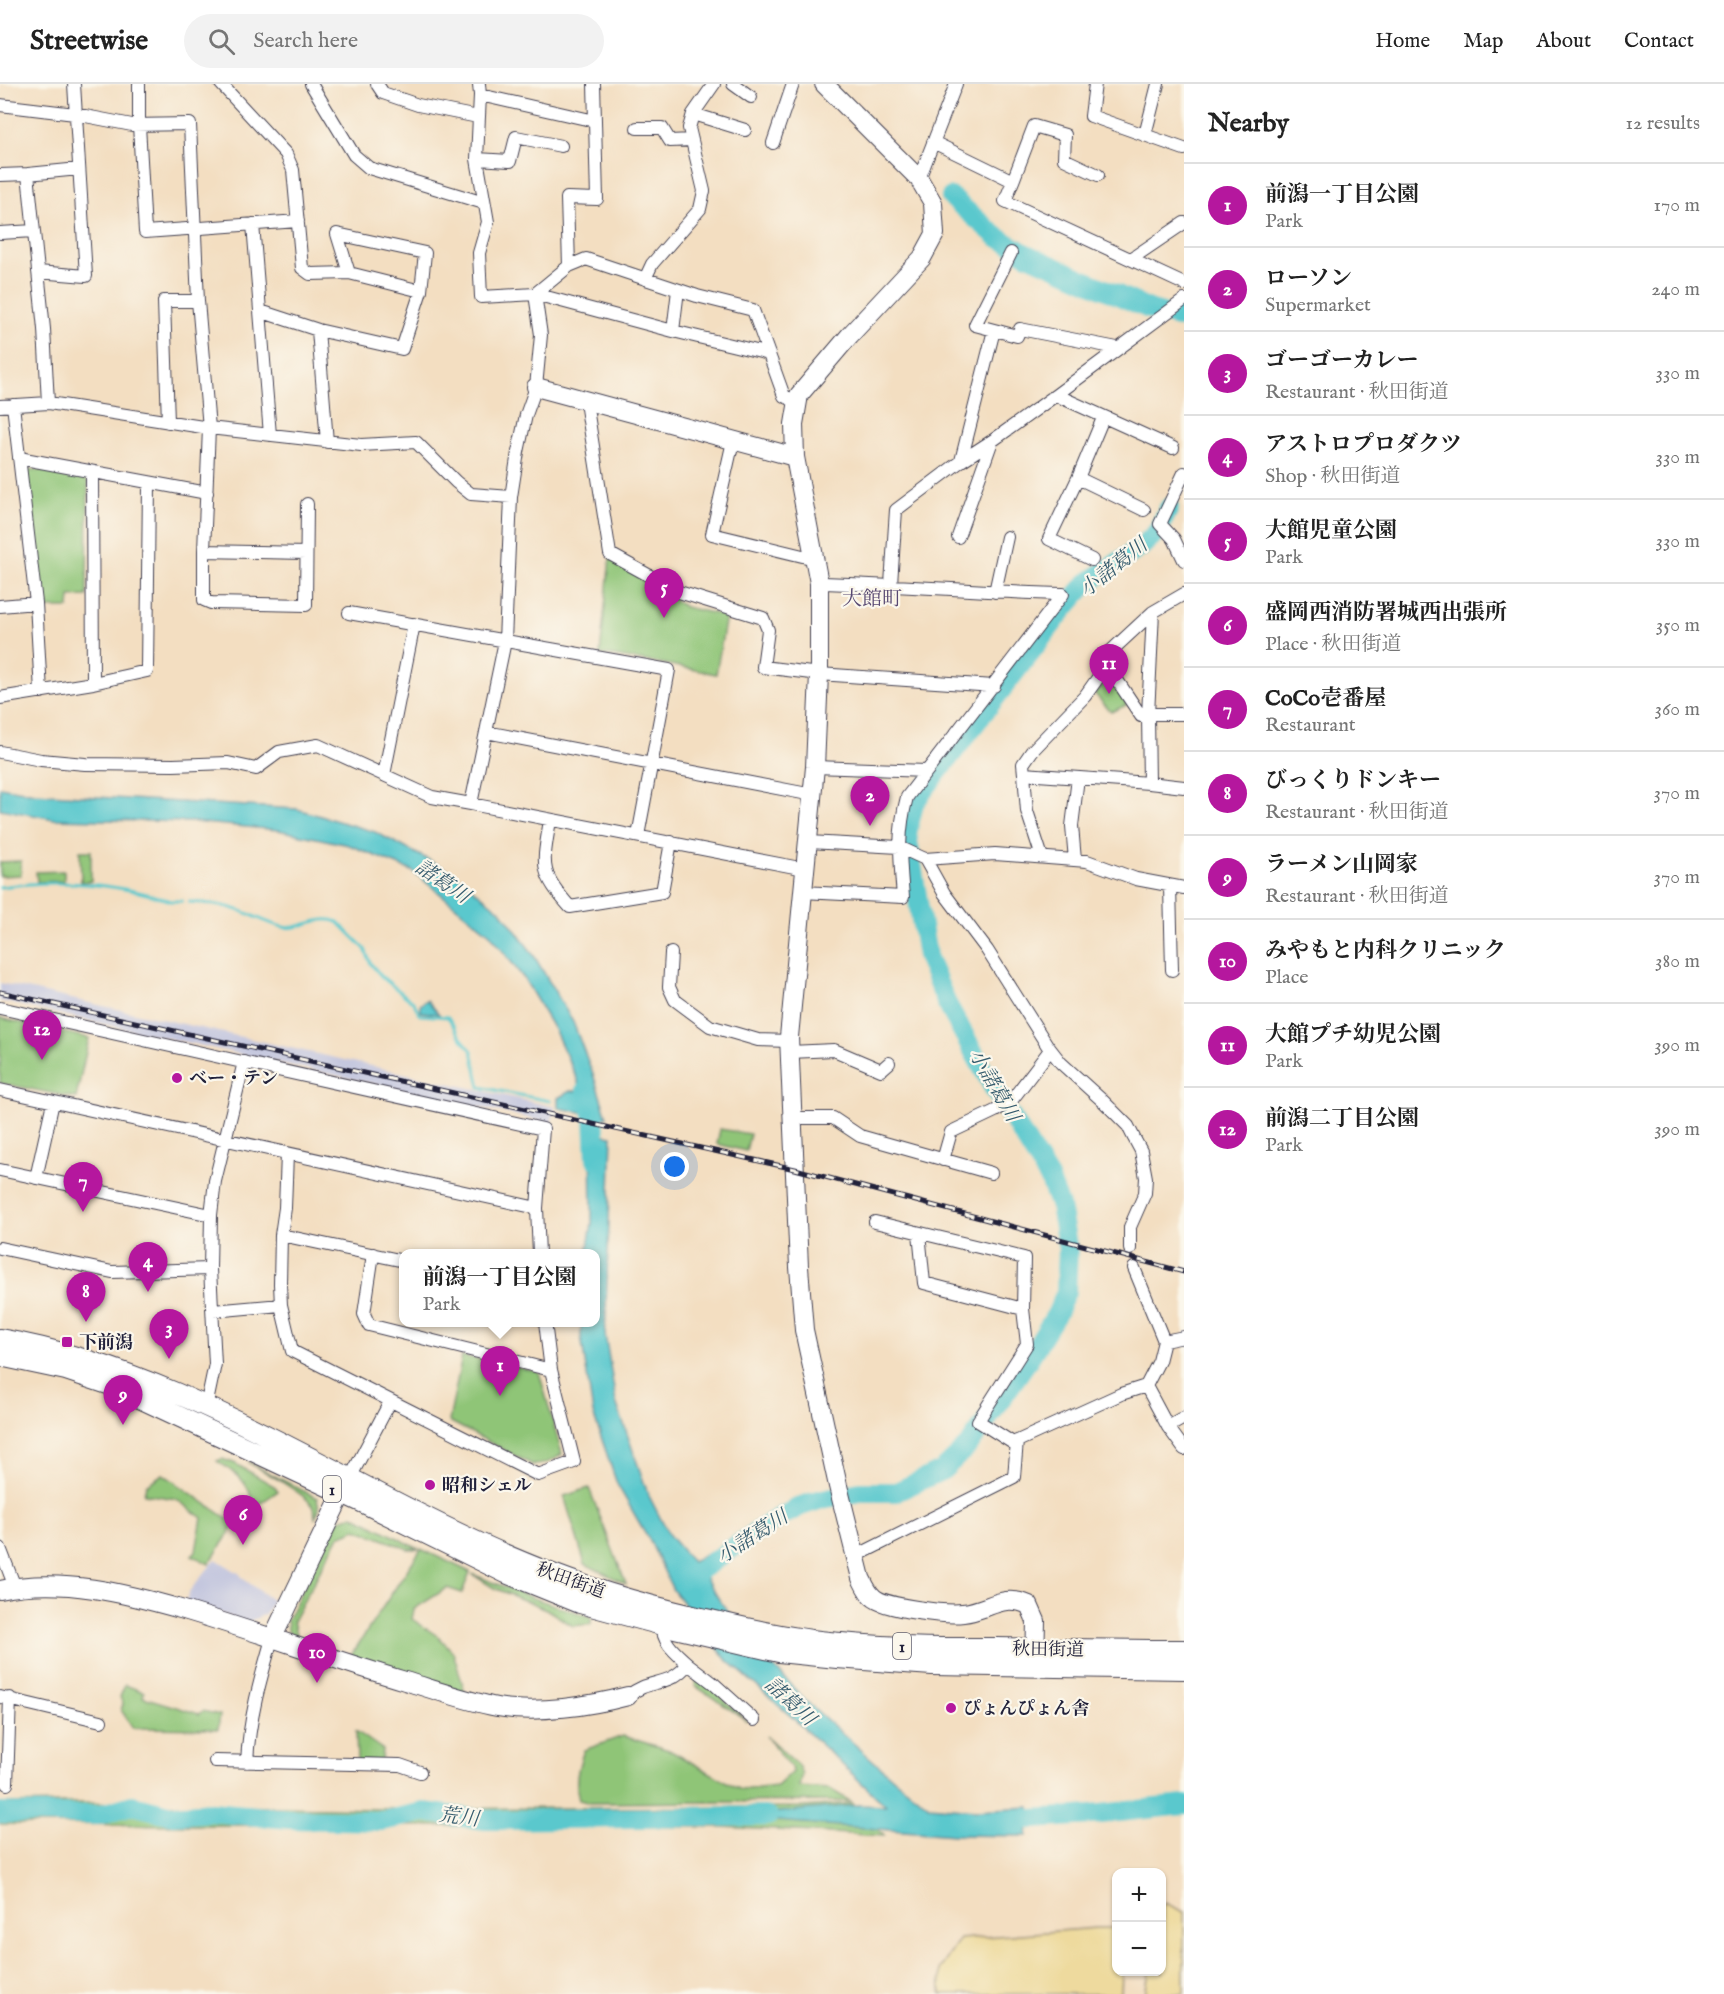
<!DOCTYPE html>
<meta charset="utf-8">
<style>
:root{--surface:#fff;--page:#f2f2f2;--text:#222;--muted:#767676;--line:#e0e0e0;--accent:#b5179e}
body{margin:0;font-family:"IM FELL English","Noto Serif JP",serif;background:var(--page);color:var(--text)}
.controls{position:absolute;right:18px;bottom:18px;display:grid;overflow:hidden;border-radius:12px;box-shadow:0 2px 4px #0004}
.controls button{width:54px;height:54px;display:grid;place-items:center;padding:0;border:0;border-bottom:2px solid var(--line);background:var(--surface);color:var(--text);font:30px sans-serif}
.you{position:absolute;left:675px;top:1083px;width:21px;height:21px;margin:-15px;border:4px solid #fff;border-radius:50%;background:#1a73e8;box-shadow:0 0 0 9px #1a73e833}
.badge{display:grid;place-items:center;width:39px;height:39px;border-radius:50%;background:var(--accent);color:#fff;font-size:20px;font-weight:700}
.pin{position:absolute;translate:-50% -50px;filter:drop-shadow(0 2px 3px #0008)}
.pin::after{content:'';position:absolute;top:32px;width:21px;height:18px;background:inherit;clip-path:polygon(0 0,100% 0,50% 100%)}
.popup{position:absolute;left:399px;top:1165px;width:201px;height:78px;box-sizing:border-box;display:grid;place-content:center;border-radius:12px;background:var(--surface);filter:drop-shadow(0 2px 4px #0005);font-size:20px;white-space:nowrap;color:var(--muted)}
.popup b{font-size:22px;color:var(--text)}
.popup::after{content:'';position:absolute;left:50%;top:100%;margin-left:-12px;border:12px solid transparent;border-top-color:var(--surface)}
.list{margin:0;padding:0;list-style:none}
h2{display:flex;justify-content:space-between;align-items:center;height:78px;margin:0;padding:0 24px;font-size:26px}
h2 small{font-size:20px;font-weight:400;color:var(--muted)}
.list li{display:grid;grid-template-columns:39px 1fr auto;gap:18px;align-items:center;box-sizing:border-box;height:84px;padding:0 24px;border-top:2px solid var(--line)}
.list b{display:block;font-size:22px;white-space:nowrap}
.list p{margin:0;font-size:20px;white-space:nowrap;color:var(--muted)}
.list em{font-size:20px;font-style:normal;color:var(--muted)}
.icon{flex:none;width:33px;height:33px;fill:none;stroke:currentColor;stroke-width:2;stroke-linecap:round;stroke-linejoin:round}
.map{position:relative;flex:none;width:1184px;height:1910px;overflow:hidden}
header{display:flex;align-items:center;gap:36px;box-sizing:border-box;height:84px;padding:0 30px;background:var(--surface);border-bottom:2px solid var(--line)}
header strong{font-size:28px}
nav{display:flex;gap:33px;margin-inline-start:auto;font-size:21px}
.search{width:420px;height:54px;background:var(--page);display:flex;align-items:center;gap:15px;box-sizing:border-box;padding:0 21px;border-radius:33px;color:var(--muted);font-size:22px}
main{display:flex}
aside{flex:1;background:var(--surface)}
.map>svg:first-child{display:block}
.industrial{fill:#bfc2dd}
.green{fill:#8fc577;stroke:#587459;stroke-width:1.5}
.sand{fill:#eeda9e;stroke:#887e6c;stroke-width:1.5}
.water{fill:#5ac8cd;stroke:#3e7584;stroke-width:1.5}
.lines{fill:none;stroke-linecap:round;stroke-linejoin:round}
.stream{stroke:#5ac8cd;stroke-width:3}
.river{stroke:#5ac8cd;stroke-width:20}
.street-casing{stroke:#413e4f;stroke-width:14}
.secondary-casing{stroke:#413e4f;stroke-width:20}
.primary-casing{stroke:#413e4f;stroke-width:22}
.street{stroke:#fff;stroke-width:12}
.secondary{stroke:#fff;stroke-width:18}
.primary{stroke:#fff;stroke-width:20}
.rail-casing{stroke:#22223b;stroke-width:5}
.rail{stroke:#fbf7ec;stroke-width:3;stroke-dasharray:9;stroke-linecap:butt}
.poi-dot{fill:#b5179e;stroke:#fbf7ec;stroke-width:2}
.labels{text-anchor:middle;stroke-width:4.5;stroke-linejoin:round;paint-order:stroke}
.shield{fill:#fbf7ec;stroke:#636270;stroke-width:1.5}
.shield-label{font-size:16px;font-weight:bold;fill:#22223b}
.poi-label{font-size:18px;font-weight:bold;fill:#22223b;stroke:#fbf7ec;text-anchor:start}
.street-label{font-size:18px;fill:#22223b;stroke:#fbf7ec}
.water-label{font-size:20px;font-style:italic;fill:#365c6e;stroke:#fbf7ec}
.neighbourhood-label{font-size:20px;fill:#584972;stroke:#fbf7ec}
</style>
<header>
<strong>Streetwise</strong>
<div class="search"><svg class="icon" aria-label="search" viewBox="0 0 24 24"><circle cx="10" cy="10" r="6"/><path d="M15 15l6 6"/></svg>Search here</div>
<nav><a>Home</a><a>Map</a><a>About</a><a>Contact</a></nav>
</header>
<main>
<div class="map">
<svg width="1184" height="1910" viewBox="0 0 1184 1910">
<rect width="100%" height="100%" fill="#fbf7ec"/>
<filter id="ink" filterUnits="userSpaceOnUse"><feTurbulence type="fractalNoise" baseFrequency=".0167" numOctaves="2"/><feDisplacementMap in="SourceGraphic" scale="12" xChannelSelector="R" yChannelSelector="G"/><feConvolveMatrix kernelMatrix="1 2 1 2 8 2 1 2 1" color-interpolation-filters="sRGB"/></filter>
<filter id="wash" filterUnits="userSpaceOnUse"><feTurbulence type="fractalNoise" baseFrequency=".008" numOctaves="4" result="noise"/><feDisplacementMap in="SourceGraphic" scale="24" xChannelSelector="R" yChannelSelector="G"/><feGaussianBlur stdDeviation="1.35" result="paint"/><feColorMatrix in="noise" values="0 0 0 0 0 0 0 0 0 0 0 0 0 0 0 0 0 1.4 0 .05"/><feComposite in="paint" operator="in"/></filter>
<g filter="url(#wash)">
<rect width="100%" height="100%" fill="#f3dec1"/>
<!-- industrial -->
<path class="industrial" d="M 0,899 L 555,1023 L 552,1036 L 551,1039 L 0,917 Z
M 216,1475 L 240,1490 L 241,1493 L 273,1517 L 265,1530 L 252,1536 L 249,1539 L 185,1518 L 191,1505 Z"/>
<!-- green -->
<path class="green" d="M 24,385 L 71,388 L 82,392 L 88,399 L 87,512 L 70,513 L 69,524 L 44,524 L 39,522 Z
M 610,474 L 685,523 L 726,532 L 716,590 L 665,580 L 600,570 Z
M 1110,594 L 1127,621 L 1111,628 L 1095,610 Z
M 80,767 L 91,767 L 91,797 L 81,798 Z
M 21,777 L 21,791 L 0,792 L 0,778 Z
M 64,787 L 64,797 L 37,798 L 36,788 Z
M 0,934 L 89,954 L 76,1014 L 0,999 Z
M 720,1045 L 750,1050 L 746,1067 L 717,1060 Z
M 462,1272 L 539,1288 L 562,1370 C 555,1376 542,1382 533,1381 L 449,1337 Z
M 222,1375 L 234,1379 L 274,1402 L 278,1407 L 239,1434 L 209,1480 L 192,1471 L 196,1467 L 202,1434 L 176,1415 L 144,1410 L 146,1401 L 163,1390 L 231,1437 L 251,1413 C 246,1394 232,1388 217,1377 Z
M 248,1378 L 317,1414 L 319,1425 L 315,1434 C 314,1431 315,1427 314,1424 C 309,1411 261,1386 248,1378 Z
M 589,1404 L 626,1500 L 585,1480 L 564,1412 Z
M 353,1431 L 419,1465 L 408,1465 L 356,1445 L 339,1452 L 293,1537 L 297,1554 L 288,1547 L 287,1536 L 338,1437 Z
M 421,1465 L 470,1488 L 462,1509 L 447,1504 L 414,1525 L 412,1535 L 439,1553 L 453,1568 L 465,1608 L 350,1573 Z
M 472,1490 L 533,1514 L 591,1533 L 591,1540 L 573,1542 L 546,1525 L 494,1504 Z
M 698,1592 L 748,1637 L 695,1602 Z
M 125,1601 L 144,1608 L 143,1613 L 199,1630 L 203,1627 L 220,1631 L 218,1645 L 133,1644 L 121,1626 L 123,1620 L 120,1613 Z
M 356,1647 L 382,1665 L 381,1677 L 357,1677 Z
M 623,1652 L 669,1666 L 741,1706 L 777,1702 L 792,1688 L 791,1683 L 766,1652 L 798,1681 L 802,1690 L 799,1703 L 830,1705 L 850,1717 L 590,1719 L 579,1716 C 574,1698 578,1683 584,1666 Z
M 74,1719 L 374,1725 L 805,1723 L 852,1719 L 884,1752 L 722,1743 L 0,1740 L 0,1720 Z"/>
<!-- sand -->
<path class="sand" d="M 1165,1819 L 1184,1828 L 1184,1910 L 1145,1910 L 1149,1888 L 1162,1888 L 1162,1822 Z
M 1096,1844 L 1116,1844 L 1116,1888 L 1122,1888 L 1121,1910 L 941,1910 L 940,1885 L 960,1855 Z"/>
<!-- water -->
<path class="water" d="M 0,703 L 35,709 L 96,713 L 297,725 L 375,748 L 452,788 L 501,827 L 533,870 L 573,938 L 594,993 L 607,1033 L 558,1024 L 558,1014 L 570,1007 L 579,1007 L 578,997 L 555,947 L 525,896 L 490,850 L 412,787 L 349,761 L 278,746 L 193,738 L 54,735 L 0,725 Z
M 427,916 L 439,930 L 421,928 L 420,921 Z
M 591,1049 L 612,1052 L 605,1250 L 616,1318 L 648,1410 L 669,1451 L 692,1478 L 709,1469 L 718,1481 L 705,1493 L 720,1517 L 768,1577 L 808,1619 L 894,1695 L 929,1722 L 976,1726 L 1030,1723 L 1027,1752 L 954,1751 L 727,1733 L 859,1721 L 886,1722 L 794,1635 L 725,1574 L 673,1506 L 651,1459 L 617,1400 L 593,1329 L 581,1252 L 581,1239 L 596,1238 L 596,1170 L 587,1169 L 592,1139 Z"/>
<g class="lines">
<!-- stream -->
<path class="stream" d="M 0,803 C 57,795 117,799 171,817 L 182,817
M 189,818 C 205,819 220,820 235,825 C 252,830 266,839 283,843 C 299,847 319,830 338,838 L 365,865 L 371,880 L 382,893 L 414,919 L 420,931 L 448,933 L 461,954 L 472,967 L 480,1003 L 550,1017"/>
<!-- river -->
<path class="river" d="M 951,113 L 996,152 L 1026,170 L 1149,225 L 1184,235
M 586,1006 L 594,1034 L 596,1075
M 694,1490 L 773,1437 L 801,1422 L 822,1415 L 860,1408 L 896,1408 L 943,1386 L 970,1360 L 984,1340 L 1027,1278 L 1057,1229 L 1066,1208 L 1068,1166 L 1060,1122 L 1049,1094 L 993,1003 L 946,918 L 927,872 L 907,750 L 914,719 L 1065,524 L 1087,499 L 1141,463 L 1157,448 L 1169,424
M 0,1729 L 99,1731 L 132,1721 L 173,1731 L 211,1728 L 290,1735 L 382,1737 L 424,1728 L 486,1736 L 768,1732
M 1004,1737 L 1091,1731 L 1184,1721"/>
</g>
</g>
<g filter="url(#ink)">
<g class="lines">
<!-- street casing -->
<g class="street-casing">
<path id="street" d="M 139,0 L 139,41 L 145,148 L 298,137
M 221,0 L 286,70 L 293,86 L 302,184 L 310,190 L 349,189 L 337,150 L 425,169 L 421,207 L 402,265 L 318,246 L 260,227
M 311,0 L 354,71 L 369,84 L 484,119
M 377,0 L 383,9 L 418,21 L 478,33
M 479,0 L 480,11 L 477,75 L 488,138 L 479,169 L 481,213 L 535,210 L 541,251 L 536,303 L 526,331 L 518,368 L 511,413 L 505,557 L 471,720 L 805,785
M 733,0 L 751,13
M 1095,0 L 1091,32 L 1184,65
M 480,11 L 595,37 L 594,0
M 0,21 L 75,30 L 132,41 L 190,40 L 198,217 L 209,344 L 204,467 L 204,516 L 211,519 L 306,521 L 307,420
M 693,30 L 745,46
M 637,44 L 662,44 L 670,57 L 692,56
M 1145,51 L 1158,0
M 933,58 L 1013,97 L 1034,42 L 1065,51 L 1064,75 L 1098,91
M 773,59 L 793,0
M 477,75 L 510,77 L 516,53 L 561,62
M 28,90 L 79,85
M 0,91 L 28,90 L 44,245 L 48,319
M 919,95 L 956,0
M 1013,97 L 1005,117 L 1184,200
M 253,140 L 270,351
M 0,149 L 34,147
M 1011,169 L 975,241 L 1017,252 L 1020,245 L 1117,264
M 1131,175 L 1184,139
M 569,182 L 586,175 L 697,212 L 753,226 L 784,312 L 797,318
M 38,188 L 86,192 L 74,0
M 349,189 L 421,207
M 645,195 L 652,180 L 700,125 L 704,107 L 689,44 L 693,30 L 714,0
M 535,210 L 673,247 L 769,270
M 535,210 L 569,182 L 567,114 L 597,115 L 595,37
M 318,246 L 327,358
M 673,247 L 678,206
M 1056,311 L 1173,364
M 586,318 L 610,470 L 679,508 L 763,534 L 768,546 L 763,583 L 819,590 L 994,602
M 13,321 L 36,519 L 41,608
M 0,322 L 49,319 L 209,344 L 361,361 L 416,358 L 456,398 L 471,410 L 511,413
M 168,338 L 164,217 L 198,217
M 733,357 L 712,450 L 815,475
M 19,374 L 207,409
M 961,377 L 994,246
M 92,388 L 93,599
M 1184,389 L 1160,440 L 1174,455 L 1184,476
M 1078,394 L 1144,426
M 958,453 L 992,357
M 204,467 L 306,469
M 1092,476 L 1049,455 L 1078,394 L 1103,334
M 891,500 L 896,426 L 961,377 L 992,357 L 1056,311 L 1184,216
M 995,508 L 1007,453
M 1184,510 L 1153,528 L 1111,567 L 1107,581 L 1141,632 L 1153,630 L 1184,630
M 0,522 L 36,519
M 1153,528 L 1148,631 L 1149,699 L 1184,703
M 349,529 L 669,586 L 638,752
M 1107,581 L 1085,612 L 1032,667 L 1023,680 L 1024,690 L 1149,699
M 0,614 L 93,599 L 147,587 L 149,399
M 486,648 L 813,711
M 0,668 L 41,676 L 85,680 L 173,681 L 228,679 L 256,685 L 279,668 L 318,661 L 432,713 L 471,720
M 815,683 L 926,687
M 1024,690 L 1027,727 L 1042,773
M 384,691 L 414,540
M 550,736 C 543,781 538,787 570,823 L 662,808 L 671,758
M 809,758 L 899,763 L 925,775 L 944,809 L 987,866 L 1047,961 L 1061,979 L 1104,1018 L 1128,1042 L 1134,1054 L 1141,1067 L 1146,1094 L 1145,1109 L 1130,1143 L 1130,1165
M 925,775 L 995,770 L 1087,777 L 1136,795 L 1184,804
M 1075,776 L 1072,742 L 1078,694
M 1170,802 L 1172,886
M 802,808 L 903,813 C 900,776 897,750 907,713 L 1063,510 C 982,508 901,501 819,499
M 671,869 L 669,903 L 675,916 L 710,942 L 758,956 L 789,957
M 0,924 L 543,1045 L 537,1124 L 539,1170
M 790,968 L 834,966 L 881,986 L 889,979
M 0,1006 L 537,1124
M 792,1034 L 833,1034 L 860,1052 L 991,1089
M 287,1070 L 285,1124 L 281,1151 L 280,1200 L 281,1221 L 292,1267 L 538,1391 L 574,1378 L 551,1286 L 545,1238
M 943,1076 L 951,1048 L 995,1027 L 1011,1017 L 1050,966
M 0,1086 L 211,1131
M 36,1094 L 53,1018
M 875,1138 L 1024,1174 L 1023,1225 L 1027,1260 L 978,1337 L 1013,1359 L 1121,1310 L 1146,1302 L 1159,1277 L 1164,1257 L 1134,1184
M 919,1149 L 924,1199 L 1023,1225
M 281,1151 L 404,1177
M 0,1164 L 112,1188 L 210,1185
M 373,1170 L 364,1230 L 369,1241 L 551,1286
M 213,1227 L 281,1221
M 1164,1257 L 1184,1253
M 1146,1302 L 1168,1343 L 1184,1365
M 206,1323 L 215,1280 L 210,1185 L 211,1131 L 215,1097 L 244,978
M 1168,1343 L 1184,1334
M 350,1394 L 390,1318
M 0,1464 L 15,1503
M 856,1472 L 1014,1393 L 1017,1357
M 688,1580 L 713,1599 L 754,1636
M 628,1612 C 649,1594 669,1604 688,1580 C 675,1568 663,1560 662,1541
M 0,1613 L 101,1637
M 215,1677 L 400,1681 L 420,1688
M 247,1678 C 249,1635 260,1596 272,1555
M 7,1700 L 10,1614"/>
</g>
<!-- secondary casing -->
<g class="secondary-casing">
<path id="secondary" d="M 824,0 L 919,95 L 933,119 L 935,150 L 922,174 L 850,251 L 799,311 L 794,340 L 795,373 L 819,499 L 819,590 L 815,683 L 789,953 L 799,1183 L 804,1246 L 838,1402 L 861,1494 C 864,1500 867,1508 873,1513 C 884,1524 947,1531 963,1529 C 990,1526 1001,1509 1029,1521 L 1036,1537 L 1035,1579
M 536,303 L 795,373
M 0,1506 C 61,1493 125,1509 184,1526 C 258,1548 331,1575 405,1597 C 435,1606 466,1617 497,1623 C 537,1630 590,1622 628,1612
M 272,1555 L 348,1397"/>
</g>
<!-- primary casing -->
<g class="primary-casing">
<path id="primary" d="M 0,1255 C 199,1289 364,1418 550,1489 C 607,1511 664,1526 724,1539 C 762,1548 801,1556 841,1559 C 892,1564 945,1564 997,1564 C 1059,1565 1122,1566 1184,1566
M 0,1272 L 66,1286 L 114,1302 L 368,1421 L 506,1489 L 580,1519 L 662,1541 L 779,1568 L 837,1574 L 932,1581 L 1184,1585"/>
</g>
<!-- street -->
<use href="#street" class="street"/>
<!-- secondary -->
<use href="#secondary" class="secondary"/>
<!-- primary -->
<use href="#primary" class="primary"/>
<!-- rail casing -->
<g class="rail-casing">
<path id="rail" d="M 0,908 L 795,1085 L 1184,1188"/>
</g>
<!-- rail -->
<use href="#rail" class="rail"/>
</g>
</g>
<!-- markers -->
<g class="poi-dot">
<circle cx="177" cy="994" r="6"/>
<rect x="61" y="1252" width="12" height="12" rx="3"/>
<circle cx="430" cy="1401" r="6"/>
<circle cx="951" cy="1624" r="6"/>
</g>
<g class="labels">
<!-- shield labels -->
<g class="shield">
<rect x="323" y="1392" width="18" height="26" rx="4.5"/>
<rect x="893" y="1549" width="18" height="26" rx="4.5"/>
</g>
<g class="shield-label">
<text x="332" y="1411">1</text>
<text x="902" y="1568">1</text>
</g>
<!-- poi labels -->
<g class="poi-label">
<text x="189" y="1000">ベー・テン</text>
<text x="79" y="1264">下前潟</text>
<text x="442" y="1407">昭和シェル</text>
<text x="963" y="1630">ぴょんぴょん舎</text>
</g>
<!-- street labels -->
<g class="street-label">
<text transform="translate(571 1496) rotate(20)" y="6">秋田街道</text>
<text transform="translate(1048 1565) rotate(1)" y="6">秋田街道</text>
</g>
<!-- water labels -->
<g class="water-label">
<text transform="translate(1113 483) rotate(-39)" y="7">小諸葛川</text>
<text transform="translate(443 797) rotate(34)" y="7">諸葛川</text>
<text transform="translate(995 1001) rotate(60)" y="7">小諸葛川</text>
<text transform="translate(752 1452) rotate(-33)" y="7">小諸葛川</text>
<text transform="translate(791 1617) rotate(43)" y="7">諸葛川</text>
<text transform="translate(459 1732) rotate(7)" y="7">荒川</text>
</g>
<!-- neighbourhood labels -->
<g class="neighbourhood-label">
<text x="872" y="521">大館町</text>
</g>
</g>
</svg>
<div class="controls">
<button>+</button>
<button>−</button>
</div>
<div class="you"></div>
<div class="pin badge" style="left:500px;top:1312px">1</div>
<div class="popup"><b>前潟一丁目公園</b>Park</div>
<div class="pin badge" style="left:870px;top:742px">2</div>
<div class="pin badge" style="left:169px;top:1275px">3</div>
<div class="pin badge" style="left:148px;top:1208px">4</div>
<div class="pin badge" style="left:664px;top:534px">5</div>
<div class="pin badge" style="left:243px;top:1461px">6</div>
<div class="pin badge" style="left:83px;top:1128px">7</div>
<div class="pin badge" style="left:86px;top:1238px">8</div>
<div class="pin badge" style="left:123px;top:1341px">9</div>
<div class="pin badge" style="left:317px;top:1599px">10</div>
<div class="pin badge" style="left:1109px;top:610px">11</div>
<div class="pin badge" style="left:42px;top:976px">12</div>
</div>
<aside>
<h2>Nearby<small>12 results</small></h2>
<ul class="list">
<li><span class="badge">1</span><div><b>前潟一丁目公園</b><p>Park</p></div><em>170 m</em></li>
<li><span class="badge">2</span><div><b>ローソン</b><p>Supermarket</p></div><em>240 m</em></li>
<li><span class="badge">3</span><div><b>ゴーゴーカレー</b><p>Restaurant · 秋田街道</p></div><em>330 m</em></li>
<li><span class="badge">4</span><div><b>アストロプロダクツ</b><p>Shop · 秋田街道</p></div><em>330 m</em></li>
<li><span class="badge">5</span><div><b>大館児童公園</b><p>Park</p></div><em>330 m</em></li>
<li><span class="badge">6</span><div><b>盛岡西消防署城西出張所</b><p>Place · 秋田街道</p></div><em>350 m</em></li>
<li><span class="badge">7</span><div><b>CoCo壱番屋</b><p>Restaurant</p></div><em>360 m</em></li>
<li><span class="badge">8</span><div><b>びっくりドンキー</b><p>Restaurant · 秋田街道</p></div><em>370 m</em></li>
<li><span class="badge">9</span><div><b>ラーメン山岡家</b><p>Restaurant · 秋田街道</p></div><em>370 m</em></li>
<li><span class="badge">10</span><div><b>みやもと内科クリニック</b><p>Place</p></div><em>380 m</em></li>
<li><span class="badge">11</span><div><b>大館プチ幼児公園</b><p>Park</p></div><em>390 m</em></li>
<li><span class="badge">12</span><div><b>前潟二丁目公園</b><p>Park</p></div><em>390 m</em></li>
</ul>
</aside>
</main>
